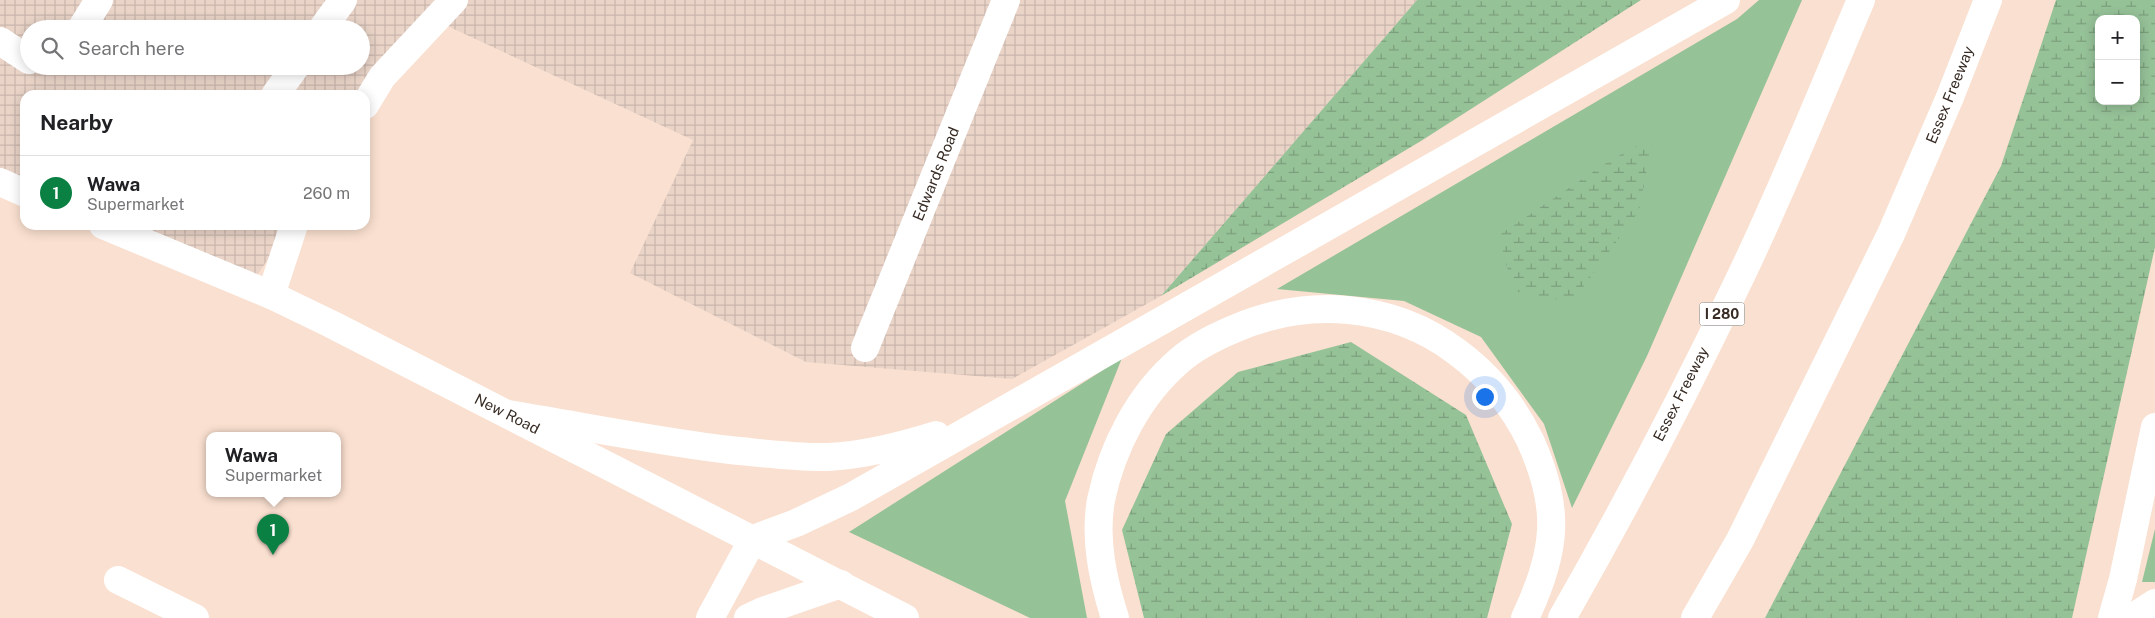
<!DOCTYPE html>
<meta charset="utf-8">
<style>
:root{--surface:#fff;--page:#f2f2f2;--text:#202124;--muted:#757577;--line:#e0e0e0;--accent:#0b8043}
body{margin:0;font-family:"Public Sans",sans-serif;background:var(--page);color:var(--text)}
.controls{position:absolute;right:15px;top:15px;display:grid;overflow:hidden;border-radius:10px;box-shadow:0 2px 12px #0003}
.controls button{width:45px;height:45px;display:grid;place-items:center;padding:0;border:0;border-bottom:1px solid var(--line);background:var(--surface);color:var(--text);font:25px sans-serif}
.you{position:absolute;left:1484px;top:396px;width:18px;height:18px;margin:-12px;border:4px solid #fff;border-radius:50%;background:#1a73e8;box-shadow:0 0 0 8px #1a73e833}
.badge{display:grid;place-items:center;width:32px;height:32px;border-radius:50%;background:var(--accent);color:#fff;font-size:16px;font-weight:700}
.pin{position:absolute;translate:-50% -41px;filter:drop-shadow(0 1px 2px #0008)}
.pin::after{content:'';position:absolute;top:26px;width:18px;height:15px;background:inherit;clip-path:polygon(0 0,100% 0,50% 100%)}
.popup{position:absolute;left:206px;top:432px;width:135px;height:65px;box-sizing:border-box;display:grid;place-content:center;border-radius:10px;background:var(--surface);filter:drop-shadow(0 1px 4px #0005);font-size:16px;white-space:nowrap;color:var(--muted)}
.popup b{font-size:19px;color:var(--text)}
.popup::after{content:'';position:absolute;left:50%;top:100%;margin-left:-10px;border:10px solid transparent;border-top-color:var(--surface)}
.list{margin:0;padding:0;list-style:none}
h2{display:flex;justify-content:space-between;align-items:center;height:65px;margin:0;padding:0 20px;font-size:21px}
h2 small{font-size:16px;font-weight:400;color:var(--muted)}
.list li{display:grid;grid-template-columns:32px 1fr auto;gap:15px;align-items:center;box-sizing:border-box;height:75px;padding:0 20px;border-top:1px solid var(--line)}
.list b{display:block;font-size:19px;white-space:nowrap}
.list p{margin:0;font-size:16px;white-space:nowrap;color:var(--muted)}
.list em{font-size:16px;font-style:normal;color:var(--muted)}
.icon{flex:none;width:28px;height:28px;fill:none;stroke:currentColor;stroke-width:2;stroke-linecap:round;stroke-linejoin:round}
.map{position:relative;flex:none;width:2155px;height:618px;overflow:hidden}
.search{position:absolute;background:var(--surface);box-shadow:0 2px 12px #0003;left:20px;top:20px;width:350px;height:55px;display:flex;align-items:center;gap:12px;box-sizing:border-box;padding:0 18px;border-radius:28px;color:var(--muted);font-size:19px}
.panel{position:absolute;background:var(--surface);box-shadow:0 2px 12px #0003;left:20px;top:90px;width:350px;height:140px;border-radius:15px}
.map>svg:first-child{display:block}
.industrial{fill:url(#industrial-grid);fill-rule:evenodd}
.grass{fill:#96c298}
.wetland{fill:url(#wetland-marsh);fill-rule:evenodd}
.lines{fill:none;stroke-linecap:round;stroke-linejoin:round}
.minor{stroke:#fff;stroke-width:28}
.major{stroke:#fff;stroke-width:28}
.highway{stroke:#fff;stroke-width:28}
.labels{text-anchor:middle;stroke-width:4;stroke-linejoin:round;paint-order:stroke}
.shield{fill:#fff;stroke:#736b66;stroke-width:1}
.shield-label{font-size:14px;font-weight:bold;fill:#372b24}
.street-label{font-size:15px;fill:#372b24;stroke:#fff}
</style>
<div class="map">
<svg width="2155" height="618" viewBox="0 0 2155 618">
<defs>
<pattern id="industrial-grid" width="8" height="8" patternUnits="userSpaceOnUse" patternTransform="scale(1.25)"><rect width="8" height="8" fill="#ead4c8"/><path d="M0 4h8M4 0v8" fill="none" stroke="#c9b6ac"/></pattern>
<pattern id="wetland-marsh" width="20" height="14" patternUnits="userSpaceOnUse" patternTransform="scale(1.25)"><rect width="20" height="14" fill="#96c298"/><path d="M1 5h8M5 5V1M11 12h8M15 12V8" fill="none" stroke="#7b9e7c"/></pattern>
</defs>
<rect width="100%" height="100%" fill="#fae0d0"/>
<!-- industrial -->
<path class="industrial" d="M 0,0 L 1417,0 L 1161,296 L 1012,379 L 806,362 L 630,273 L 693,140 L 430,18 L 365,95 L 25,95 L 25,190 L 0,179 ZM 29,29 L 361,29 L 361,66 L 29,66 Z
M 107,225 L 291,225 L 250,286 Z"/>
<!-- grass -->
<path class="grass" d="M 1759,0 L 1802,0 L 1647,356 L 1572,508 L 1544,424 L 1481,337 L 1404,301 L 1277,289 L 1737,19 Z
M 1122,358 L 1065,501 L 1087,618 L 1030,618 L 849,532 Z
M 2155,529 L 2155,582 L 2142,582 Z"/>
<!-- wetland -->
<path class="wetland" d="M 1417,0 L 1641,0 L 1421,141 L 1161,296 Z
M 2056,0 L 2155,0 L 2155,247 L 2072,618 L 1765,618 L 2001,166 ZM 2099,19 L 2136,19 L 2136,101 L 2099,101 Z
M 1653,137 L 1639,211 L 1572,302 L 1513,291 L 1499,235 L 1614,158 Z
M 1351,342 L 1466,415 L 1512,524 L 1487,618 L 1144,618 L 1122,530 L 1166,434 L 1238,372 Z"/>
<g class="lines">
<!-- minor -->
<path class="minor" d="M 81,29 L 99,0
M 322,29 L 343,0
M 0,41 L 29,60
M 275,95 L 296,66
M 365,105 L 382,77 L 454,0
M 271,295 L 294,225
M 865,348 L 1006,0
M 118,580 L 195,618
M 710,618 L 753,539
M 748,618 L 763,611 L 841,584"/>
<!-- major -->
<path class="major" d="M 0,182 L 25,193
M 103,225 L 271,295 L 331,324 L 905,618
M 2112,618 L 2123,579 L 2155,427
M 2132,618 L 2155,603"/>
<!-- highway -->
<path class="highway" d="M 508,414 C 582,426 655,441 730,450 C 762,453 796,458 828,457 C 866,455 901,446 936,435
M 753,539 L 796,523 L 851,497 L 1726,0
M 1115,618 C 1103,580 1094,540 1101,500 C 1112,447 1139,395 1180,360 C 1196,346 1215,337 1234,329 C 1308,297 1392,303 1457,352 C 1488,375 1513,405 1530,440 C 1561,508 1557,551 1525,618
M 1562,618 C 1625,508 1684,395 1739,280 C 1783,189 1821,94 1861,0
M 1695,618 L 1740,540 L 1891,234 L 1950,97 L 1988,0"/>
</g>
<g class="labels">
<!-- shield labels -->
<rect class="shield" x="1699.5" y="302.5" width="45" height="23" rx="4"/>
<g class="shield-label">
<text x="1722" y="319">I 280</text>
</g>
<!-- street labels -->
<g class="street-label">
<text transform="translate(1950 95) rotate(-68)" y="5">Essex Freeway</text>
<text transform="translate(936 174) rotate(-68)" y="5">Edwards Road</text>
<text transform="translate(1681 394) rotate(-63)" y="5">Essex Freeway</text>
<text transform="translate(507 414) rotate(27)" y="5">New Road</text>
</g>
</g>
</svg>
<div class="controls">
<button>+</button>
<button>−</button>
</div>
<div class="you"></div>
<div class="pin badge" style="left:273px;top:555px">1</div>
<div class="popup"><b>Wawa</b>Supermarket</div>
<div class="search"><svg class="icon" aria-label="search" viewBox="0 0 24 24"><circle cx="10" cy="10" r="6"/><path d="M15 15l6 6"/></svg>Search here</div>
<section class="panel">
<h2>Nearby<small></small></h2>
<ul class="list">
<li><span class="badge">1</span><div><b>Wawa</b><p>Supermarket</p></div><em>260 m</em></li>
</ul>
</section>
</div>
